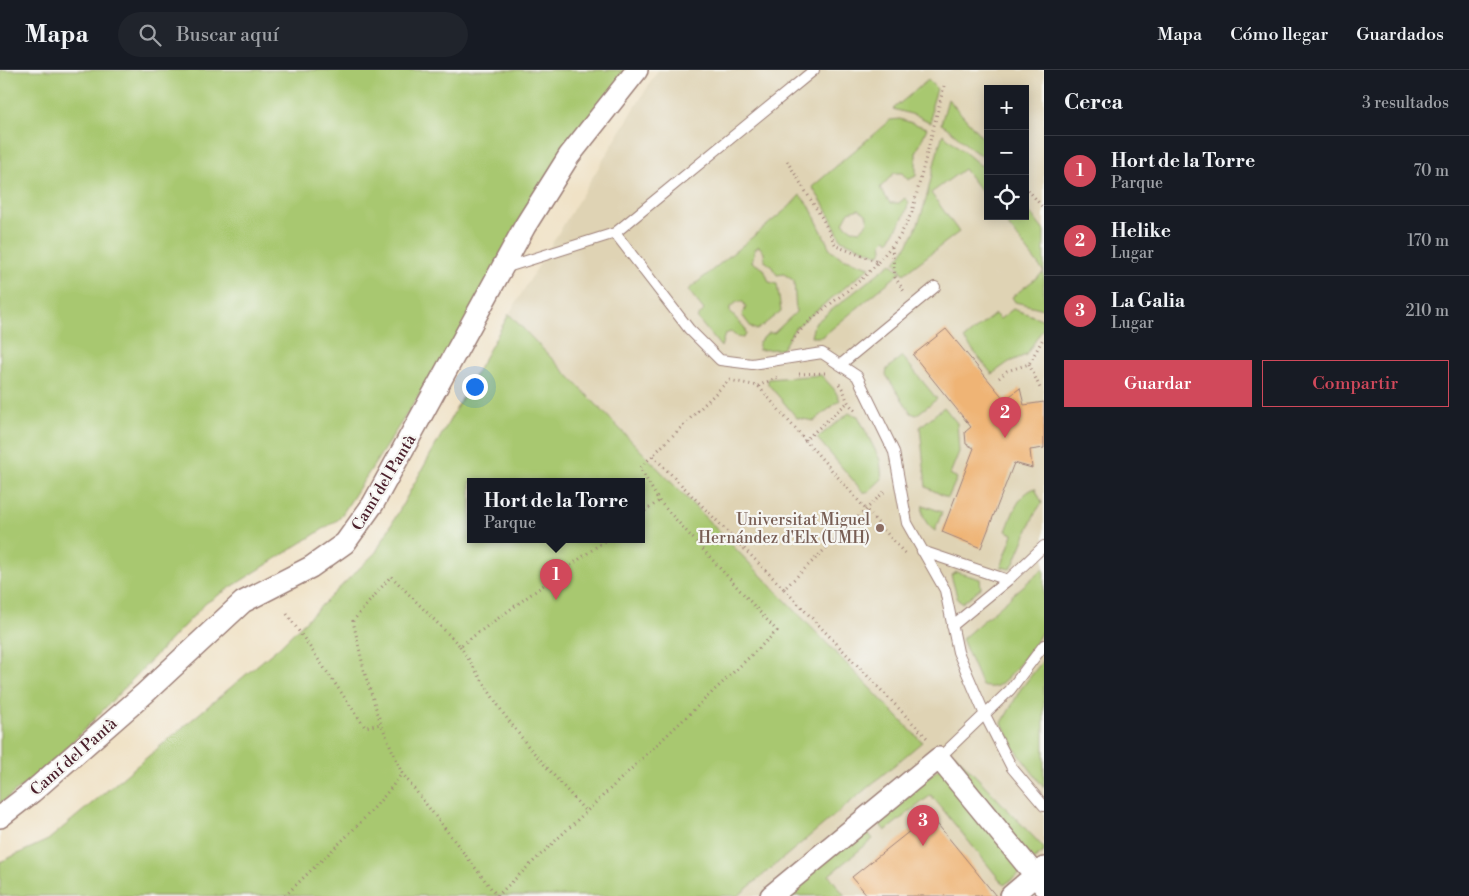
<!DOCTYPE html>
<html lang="es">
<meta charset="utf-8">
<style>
:root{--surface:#171b24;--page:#20242c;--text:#f1f3f6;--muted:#9ea1a6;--line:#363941;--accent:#d1495b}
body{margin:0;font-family:"Libre Bodoni",serif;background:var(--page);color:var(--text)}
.controls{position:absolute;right:15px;top:15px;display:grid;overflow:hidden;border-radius:0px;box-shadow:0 2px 12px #0003}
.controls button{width:45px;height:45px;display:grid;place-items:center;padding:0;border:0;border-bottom:1px solid var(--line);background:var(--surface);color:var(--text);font:25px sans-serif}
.you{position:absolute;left:474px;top:316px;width:18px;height:18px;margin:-12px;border:4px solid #fff;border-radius:50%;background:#1a73e8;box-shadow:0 0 0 8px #1a73e833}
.badge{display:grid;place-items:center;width:32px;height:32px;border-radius:50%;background:var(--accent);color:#fff;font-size:16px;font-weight:700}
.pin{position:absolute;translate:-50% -41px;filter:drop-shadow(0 1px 2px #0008)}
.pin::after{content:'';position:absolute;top:26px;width:18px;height:15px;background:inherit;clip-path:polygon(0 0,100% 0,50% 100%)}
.popup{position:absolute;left:467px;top:408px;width:178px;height:65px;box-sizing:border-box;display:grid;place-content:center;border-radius:0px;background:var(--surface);filter:drop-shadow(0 1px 4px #0005);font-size:16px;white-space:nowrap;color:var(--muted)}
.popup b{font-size:19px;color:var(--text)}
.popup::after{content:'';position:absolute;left:50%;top:100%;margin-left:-10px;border:10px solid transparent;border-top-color:var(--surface)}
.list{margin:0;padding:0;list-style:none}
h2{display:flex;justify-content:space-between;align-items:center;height:65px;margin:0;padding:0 20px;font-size:21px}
h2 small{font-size:16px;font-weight:400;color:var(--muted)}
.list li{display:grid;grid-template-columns:32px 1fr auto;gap:15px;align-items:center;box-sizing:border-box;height:70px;padding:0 20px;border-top:1px solid var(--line)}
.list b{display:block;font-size:19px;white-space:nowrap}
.list p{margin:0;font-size:16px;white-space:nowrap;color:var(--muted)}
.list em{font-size:16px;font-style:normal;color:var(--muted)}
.actions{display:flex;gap:10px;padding:15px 20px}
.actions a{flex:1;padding:11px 0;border:1px solid var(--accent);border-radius:0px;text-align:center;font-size:18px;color:var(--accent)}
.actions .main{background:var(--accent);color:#fff}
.icon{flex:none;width:28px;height:28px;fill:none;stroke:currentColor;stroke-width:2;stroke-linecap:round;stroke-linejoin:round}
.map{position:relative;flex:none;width:1044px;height:826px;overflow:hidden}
header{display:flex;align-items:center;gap:30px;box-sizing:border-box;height:70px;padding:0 25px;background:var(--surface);border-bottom:1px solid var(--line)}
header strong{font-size:24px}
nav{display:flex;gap:28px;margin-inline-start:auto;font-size:18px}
.search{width:350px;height:45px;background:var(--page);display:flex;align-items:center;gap:12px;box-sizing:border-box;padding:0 18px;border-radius:28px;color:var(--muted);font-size:19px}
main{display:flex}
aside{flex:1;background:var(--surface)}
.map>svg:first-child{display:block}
.built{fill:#dfd3b4;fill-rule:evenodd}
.green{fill:#a8c870;stroke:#79744e;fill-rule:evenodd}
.building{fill:#efb474}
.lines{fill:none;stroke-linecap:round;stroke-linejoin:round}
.lane-casing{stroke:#9d8078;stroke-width:12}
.street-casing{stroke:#9d8078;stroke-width:24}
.path{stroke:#9d8078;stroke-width:3;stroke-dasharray:1 4;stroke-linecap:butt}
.lane{stroke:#fff;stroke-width:10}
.street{stroke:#fff;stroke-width:21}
.education-dot{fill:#8d6e63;stroke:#f6f6f2;stroke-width:2}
.labels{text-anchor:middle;stroke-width:4.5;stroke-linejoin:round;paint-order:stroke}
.street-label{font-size:16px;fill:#4a1f2b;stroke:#f6f6f2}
.education-label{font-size:16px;fill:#785e54;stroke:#f6f6f2;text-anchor:end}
</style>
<header>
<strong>Mapa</strong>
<div class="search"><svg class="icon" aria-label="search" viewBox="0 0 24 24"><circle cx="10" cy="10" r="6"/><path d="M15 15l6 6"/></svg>Buscar aquí</div>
<nav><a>Mapa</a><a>Cómo llegar</a><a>Guardados</a></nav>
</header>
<main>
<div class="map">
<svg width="1044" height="826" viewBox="0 0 1044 826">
<rect width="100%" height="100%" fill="#f6f6f2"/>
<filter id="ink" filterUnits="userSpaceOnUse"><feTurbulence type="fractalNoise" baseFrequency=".02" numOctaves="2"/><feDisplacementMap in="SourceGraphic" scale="10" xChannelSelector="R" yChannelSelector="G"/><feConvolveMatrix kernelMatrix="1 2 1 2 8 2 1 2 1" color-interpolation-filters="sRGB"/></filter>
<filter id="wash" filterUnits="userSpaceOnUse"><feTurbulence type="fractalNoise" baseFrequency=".0096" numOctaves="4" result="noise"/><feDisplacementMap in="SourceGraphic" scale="20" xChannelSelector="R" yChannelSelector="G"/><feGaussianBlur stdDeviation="1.12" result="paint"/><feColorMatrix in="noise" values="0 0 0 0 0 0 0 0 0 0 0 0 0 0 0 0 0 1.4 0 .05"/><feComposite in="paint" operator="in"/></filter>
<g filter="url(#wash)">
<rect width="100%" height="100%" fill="#f0e2c6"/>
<!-- built -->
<path class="built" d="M 658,0 L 1044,0 L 1044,826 L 738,826 L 921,671 L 509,244 ZM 988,19 L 1025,19 L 1025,146 L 988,146 Z"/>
<!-- green -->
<path class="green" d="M 0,0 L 629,0 L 339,449 L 206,533 L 57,688 L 0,734 Z
M 928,10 L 937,19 L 932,35 L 931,53 L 918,46 L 893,39 Z
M 948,29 L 988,74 L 988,89 C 983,84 979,85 974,81 C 962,72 955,62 941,54 Z
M 900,49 L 927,58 L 916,83 L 916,106 L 908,110 L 902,103 L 894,103 L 880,118 L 890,133 L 899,133 L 905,128 L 909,132 L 904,146 L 889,171 L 886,169 L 882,173 L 883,179 L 879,185 L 841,170 L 826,138 L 812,117 L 890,50 ZM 859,139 L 866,144 L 868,152 L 860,161 L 852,160 L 843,153 L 849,142 Z
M 943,64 L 980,95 L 988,97 L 988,130 L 964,99 L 931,123 L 959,162 L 904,204 L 895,192 C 930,149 926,113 943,64 Z
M 800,125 L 810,137 L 831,181 L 843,188 L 870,197 L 795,258 L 782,279 L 758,280 L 759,272 L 768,263 L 774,263 L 796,242 L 794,211 L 784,204 L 777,205 L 771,196 L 765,191 L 764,183 L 759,176 L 755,179 L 752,192 L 764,199 L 769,212 L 777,214 L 781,241 L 757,260 L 751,257 L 742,245 L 746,237 L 743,232 L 737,232 L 730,237 L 730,242 L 745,258 L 746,265 L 743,268 L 737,267 L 731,262 L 725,264 L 721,277 L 697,248 L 704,240 L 688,220 L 789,137 Z
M 1025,136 L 1044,161 L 1044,202 L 1001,146 L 1025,146 Z
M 891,193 L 901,202 L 822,267 L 811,267 L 814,254 Z
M 1044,202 L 1044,239 L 1015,232 L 1012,227 Z
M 1013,239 L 1042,249 L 1044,257 L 1026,285 L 1009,292 L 992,304 L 964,269 L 995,244 L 1000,249 Z
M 509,244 L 922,672 L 738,826 L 0,826 L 0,792 L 48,770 L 279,577 L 376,482 ZM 471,411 L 641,411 L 641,469 L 471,469 Z
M 902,286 L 937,329 L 916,345 L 911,343 L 886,305 L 887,299 Z
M 821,305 L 834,319 L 840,330 L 814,351 L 797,348 L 768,314 L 768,309 Z
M 944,337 L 957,353 L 959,382 L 950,404 L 957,408 L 948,428 L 926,417 L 920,357 Z
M 849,343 L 858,346 L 880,390 L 882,409 L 868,422 L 863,422 L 817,368 Z
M 1035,418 L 1042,433 L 1035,443 L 1014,493 L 1010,499 L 1001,497 L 1013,464 L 1006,461 C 1013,444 1017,425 1035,418 Z
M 923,435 L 942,442 L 935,461 C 926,454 921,447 923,435 Z
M 1044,498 C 1044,517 1044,537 1044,556 C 1042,567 1008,611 997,616 C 992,618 987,617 982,616 L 962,569 Z
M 957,502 L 980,509 L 981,518 L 962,533 L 958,530 L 951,505 Z
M 1044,589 L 1044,718 L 1015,679 L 1002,653 L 1020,620 Z
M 955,684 L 1044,778 L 1044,782 L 1033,790 L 951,688 Z
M 941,697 L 1025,800 L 1004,815 L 931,725 L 885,761 L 875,748 Z
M 864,758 L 873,769 L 829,805 L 845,826 L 781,826 Z"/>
<g id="blocks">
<!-- building -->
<path class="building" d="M 946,259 L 1005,330 L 1020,318 L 1024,335 L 1044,332 L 1044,378 L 1030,380 L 1032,398 L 1014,393 L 981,478 L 942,462 L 974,378 L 966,374 L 965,362 L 971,357 L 913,285 Z
M 930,745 L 996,826 L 868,826 L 852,807 Z"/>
</g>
</g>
<g filter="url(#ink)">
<use href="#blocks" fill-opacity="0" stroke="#9d8078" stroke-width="1"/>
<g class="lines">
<!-- lane casing -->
<g class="lane-casing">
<path id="lane" d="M 615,163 L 814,0
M 504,198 L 615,163 L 689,259 L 720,290 L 752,294 L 822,283 L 857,306 L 894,382 L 907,453 L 945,520 L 958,582 L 985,645 L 1012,698 L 1044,736
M 840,295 L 935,217
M 922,481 L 1008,510
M 952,556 L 1008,510 L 1044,476
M 939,688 L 1010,620 L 1044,575"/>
</g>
<!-- street casing -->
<g class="street-casing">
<path id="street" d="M 0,747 L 32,722 L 144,624 L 243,532 L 311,497 L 345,473 L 373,434 L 525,156 L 569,86 L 637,0
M 771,826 L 939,688 L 1044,816
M 1011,826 L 1044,798"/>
</g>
<!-- path -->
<path class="path" d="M 787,91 L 822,148 L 836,176 L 878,192 C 854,222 809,243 791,273
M 1025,116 L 1044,139
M 892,177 L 895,207 L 905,223
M 878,192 L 900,166 L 912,142 L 944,16
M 1029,294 L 1040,318
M 799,304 L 825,303
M 999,308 L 1007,301 L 1029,294 L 1044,267
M 839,314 C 848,325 843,330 856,341
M 758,316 L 778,307
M 804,371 L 847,333
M 653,386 L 784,519 L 886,420
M 641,444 L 659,431
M 784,519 L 929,670
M 287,544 L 365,657 L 381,654
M 460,576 L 503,643 L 528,676 L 586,742
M 285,826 C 325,785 369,750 402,703
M 497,826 L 777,561 L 659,431 L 640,398 L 729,310 L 758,316 L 906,485
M 497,826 L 402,703 L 381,654 L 365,604 L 353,551 L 391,506 L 460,576 L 607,469"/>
<!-- lane -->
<use href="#lane" class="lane"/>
<!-- street -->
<use href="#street" class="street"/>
</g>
</g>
<!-- markers -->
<circle class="education-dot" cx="880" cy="458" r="5"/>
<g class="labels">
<!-- street labels -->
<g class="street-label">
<text transform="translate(383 412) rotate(-59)" y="6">Camí del Pantà</text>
<text transform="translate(73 686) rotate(-41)" y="6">Camí del Pantà</text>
</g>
<!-- education labels -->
<g class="education-label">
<text x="870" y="455">Universitat Miguel<tspan x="870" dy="18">Hernández d'Elx (UMH)</tspan></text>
</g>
</g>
</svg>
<div class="controls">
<button>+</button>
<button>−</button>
<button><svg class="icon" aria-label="locate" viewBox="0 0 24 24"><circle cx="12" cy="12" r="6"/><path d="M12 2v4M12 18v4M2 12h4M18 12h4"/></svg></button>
</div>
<div class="you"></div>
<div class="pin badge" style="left:556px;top:530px">1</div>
<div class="popup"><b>Hort de la Torre</b>Parque</div>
<div class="pin badge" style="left:1005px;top:368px">2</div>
<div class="pin badge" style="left:923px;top:776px">3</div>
</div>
<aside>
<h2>Cerca<small>3 resultados</small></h2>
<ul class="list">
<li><span class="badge">1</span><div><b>Hort de la Torre</b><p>Parque</p></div><em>70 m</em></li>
<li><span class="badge">2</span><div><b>Helike</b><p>Lugar</p></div><em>170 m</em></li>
<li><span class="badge">3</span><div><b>La Galia</b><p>Lugar</p></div><em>210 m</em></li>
</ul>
<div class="actions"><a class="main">Guardar</a><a>Compartir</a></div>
</aside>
</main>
